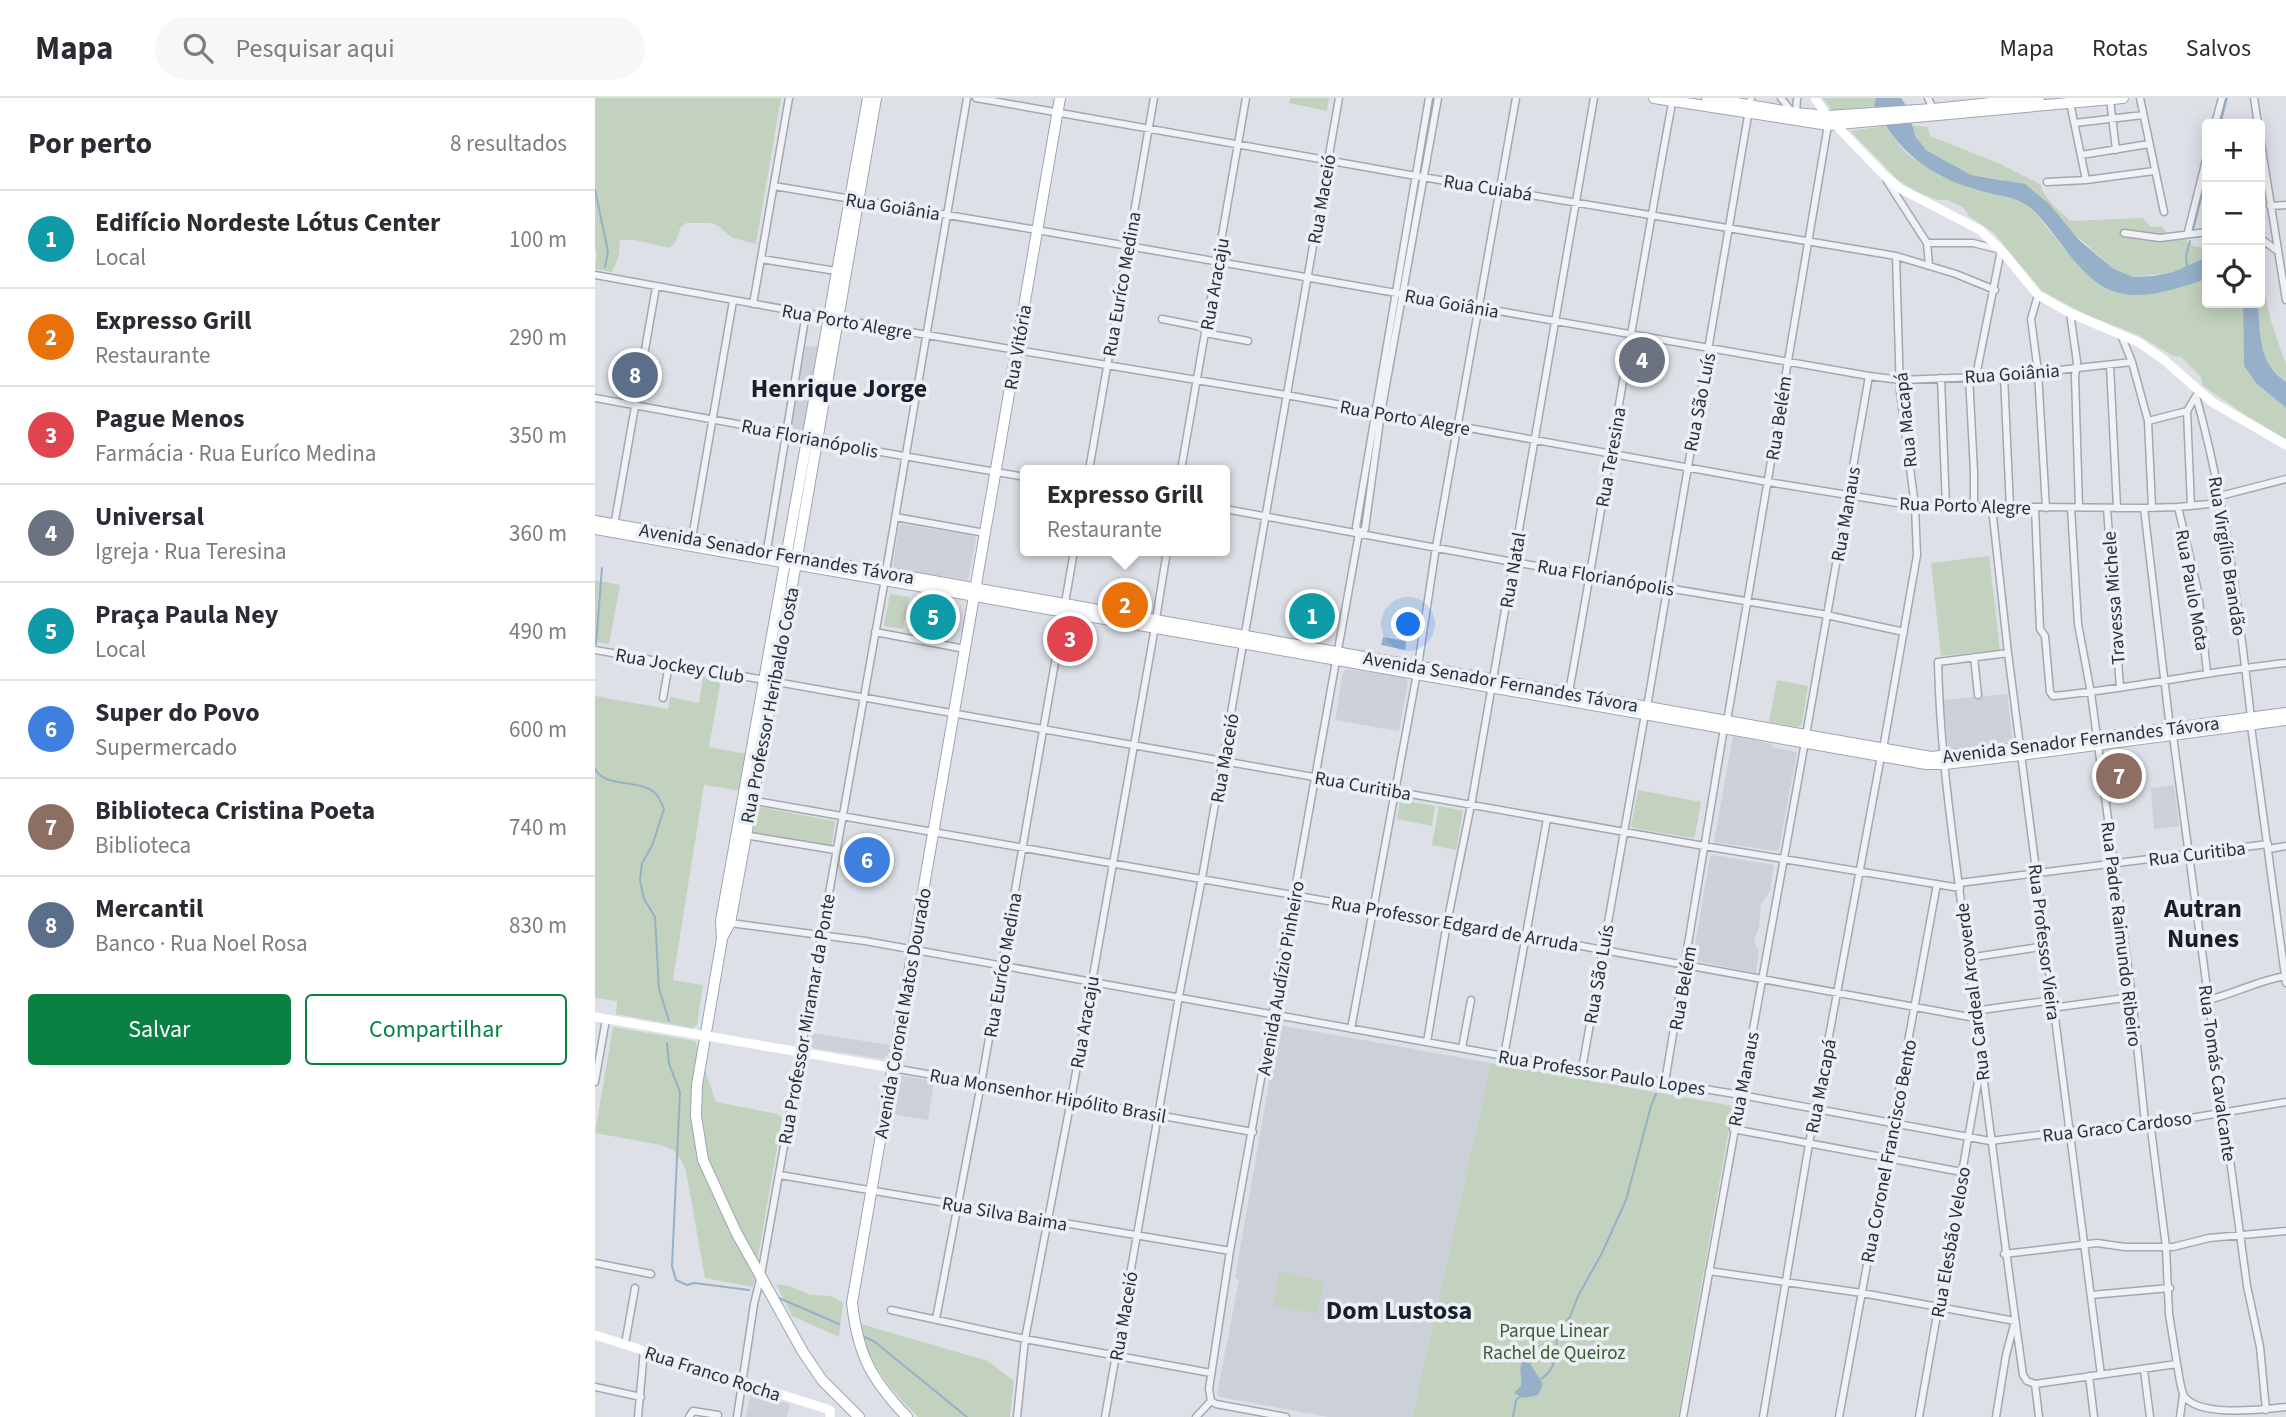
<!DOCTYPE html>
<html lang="pt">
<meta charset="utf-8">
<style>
:root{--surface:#fff;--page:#f7f7f7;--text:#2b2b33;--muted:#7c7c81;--line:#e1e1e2;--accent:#0b8043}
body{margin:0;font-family:"Source Sans 3",sans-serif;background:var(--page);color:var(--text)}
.controls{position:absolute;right:21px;top:21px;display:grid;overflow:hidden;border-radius:7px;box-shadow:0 4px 18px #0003}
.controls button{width:63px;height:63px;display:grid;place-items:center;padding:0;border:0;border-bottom:2px solid var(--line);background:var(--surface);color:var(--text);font:35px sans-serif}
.you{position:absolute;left:814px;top:527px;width:24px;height:24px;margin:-18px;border:5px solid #fff;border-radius:50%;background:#1a73e8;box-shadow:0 0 0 10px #1a73e833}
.badge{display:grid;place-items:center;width:46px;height:46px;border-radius:50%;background:var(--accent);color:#fff;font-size:23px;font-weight:700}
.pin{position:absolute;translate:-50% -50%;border:4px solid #fff;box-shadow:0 2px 7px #0006}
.popup{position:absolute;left:425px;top:367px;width:210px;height:91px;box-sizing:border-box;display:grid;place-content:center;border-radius:7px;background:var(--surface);filter:drop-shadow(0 2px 5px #0005);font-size:23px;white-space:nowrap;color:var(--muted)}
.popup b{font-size:26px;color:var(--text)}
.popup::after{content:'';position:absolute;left:50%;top:100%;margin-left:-14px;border:14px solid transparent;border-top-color:var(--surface)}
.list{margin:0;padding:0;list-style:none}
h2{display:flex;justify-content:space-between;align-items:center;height:91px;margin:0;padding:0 28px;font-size:30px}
h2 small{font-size:23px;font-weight:400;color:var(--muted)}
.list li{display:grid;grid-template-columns:46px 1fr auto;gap:21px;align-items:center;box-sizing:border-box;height:98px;padding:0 28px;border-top:2px solid var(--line)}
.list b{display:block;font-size:26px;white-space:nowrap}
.list p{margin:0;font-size:23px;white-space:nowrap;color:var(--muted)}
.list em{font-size:23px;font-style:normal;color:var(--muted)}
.actions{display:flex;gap:14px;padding:21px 28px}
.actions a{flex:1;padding:16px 0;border:2px solid var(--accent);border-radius:7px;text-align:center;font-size:24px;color:var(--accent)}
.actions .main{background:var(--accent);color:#fff}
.icon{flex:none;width:38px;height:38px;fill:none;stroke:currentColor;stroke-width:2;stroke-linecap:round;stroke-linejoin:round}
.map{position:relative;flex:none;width:1691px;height:1319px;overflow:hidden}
header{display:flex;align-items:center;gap:42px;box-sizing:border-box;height:98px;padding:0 35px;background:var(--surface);border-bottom:2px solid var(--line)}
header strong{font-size:33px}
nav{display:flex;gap:38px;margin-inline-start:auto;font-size:24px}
.search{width:490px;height:63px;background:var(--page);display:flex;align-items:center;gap:18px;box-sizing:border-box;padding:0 24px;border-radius:38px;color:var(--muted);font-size:26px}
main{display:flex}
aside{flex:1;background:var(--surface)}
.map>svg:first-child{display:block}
.built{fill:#cbd0d9}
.green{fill:#c3d2be}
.water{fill:#96b0c9}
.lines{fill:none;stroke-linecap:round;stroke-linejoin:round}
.stream{stroke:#96b0c9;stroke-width:2}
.street-casing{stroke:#a2a8b1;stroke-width:9}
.primary-casing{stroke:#9ca6b3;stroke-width:12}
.street{stroke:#f0f2f6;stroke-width:6}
.secondary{stroke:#fff;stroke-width:9}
.primary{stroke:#fff;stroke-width:10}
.labels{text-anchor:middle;stroke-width:7;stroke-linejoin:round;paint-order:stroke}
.street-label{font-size:19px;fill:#262f3e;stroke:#ecf0f5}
.park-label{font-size:19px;fill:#3b5b33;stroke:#ecf0f5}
.district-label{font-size:26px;font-weight:bold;fill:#18202f;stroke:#ecf0f5}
</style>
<header>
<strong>Mapa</strong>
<div class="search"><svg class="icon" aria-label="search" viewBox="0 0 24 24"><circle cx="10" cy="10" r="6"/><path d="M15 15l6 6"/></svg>Pesquisar aqui</div>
<nav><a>Mapa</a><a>Rotas</a><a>Salvos</a></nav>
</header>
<main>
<aside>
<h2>Por perto<small>8 resultados</small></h2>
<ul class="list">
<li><span class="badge" style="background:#0f9aa8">1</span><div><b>Edifício Nordeste Lótus Center</b><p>Local</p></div><em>100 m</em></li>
<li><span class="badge" style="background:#e8710a">2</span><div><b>Expresso Grill</b><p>Restaurante</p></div><em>290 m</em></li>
<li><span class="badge" style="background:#e0444e">3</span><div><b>Pague Menos</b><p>Farmácia · Rua Euríco Medina</p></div><em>350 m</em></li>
<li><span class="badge" style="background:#6b7280">4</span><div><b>Universal</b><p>Igreja · Rua Teresina</p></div><em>360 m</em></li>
<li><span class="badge" style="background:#0f9aa8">5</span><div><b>Praça Paula Ney</b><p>Local</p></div><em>490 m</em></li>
<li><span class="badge" style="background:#3f7fe0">6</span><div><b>Super do Povo</b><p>Supermercado</p></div><em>600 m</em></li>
<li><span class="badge" style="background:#8d6e63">7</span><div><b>Biblioteca Cristina Poeta</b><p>Biblioteca</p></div><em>740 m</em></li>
<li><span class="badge" style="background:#5c6f8a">8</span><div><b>Mercantil</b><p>Banco · Rua Noel Rosa</p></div><em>830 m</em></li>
</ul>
<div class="actions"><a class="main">Salvar</a><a>Compartilhar</a></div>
</aside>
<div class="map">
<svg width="1691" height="1319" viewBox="0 0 1691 1319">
<rect width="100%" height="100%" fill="#dde1e7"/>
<!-- built -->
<path class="built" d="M 210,248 L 224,249 L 209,332 L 195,330 Z
M 307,426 L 380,438 L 381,441 L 373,482 L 301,471 L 298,467 L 304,428 Z
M 752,571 L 810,579 L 813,584 L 804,633 L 740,622 L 748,574 Z
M 1412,596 L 1418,645 L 1354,652 L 1347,602 Z
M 1138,638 L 1177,646 L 1177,649 L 1202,654 L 1184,751 L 1181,753 L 1119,744 Z
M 1579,687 L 1584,728 L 1559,731 L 1556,690 Z
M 1118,757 L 1179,767 L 1175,793 L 1166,807 L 1164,829 L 1159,843 L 1164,853 L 1161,875 L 1101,863 L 1098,860 L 1115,759 Z
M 684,927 L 896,965 L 817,1319 L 734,1319 L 625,1299 L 622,1296 L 644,1182 L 640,1180 Z
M 217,935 L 295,947 L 293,957 L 287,961 L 218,950 L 215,946 Z
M 303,977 L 339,983 L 333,1022 L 296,1016 Z
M 156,1294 L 195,1306 L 192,1319 L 151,1319 Z"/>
<!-- green -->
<path class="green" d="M 0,0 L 186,0 L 161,146 L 138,140 L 123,128 L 115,125 L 92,125 L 86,128 L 81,143 L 75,150 L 40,142 L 25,142 L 24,157 L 17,174 L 0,171 L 2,157 L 0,149 Z
M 695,0 L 734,0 L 732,13 L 694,5 Z
M 1228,0 L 1281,0 L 1279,8 L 1237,13 Z
M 1316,27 L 1333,29 L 1335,38 L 1403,65 L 1445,86 C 1449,101 1464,112 1475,123 L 1548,120 L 1556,129 L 1567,128 L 1571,135 L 1582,135 L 1600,149 L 1612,149 L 1612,159 L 1578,174 L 1538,179 L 1519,171 L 1475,132 L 1406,81 L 1376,77 L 1331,52 L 1326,47 Z
M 1290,28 L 1312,56 L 1343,77 L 1377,90 L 1427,103 L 1438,112 L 1470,152 L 1523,195 L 1551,196 L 1566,194 L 1612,181 L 1612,205 L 1648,205 L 1649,268 L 1661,285 L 1691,310 L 1691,341 L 1649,316 L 1607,287 L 1606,279 L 1586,259 L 1578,258 L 1545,238 L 1490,216 L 1447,193 L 1399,135 L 1374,118 L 1368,109 L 1352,102 L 1342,102 L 1320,93 L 1303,82 L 1255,33 Z
M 1665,173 L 1676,223 L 1691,267 L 1691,284 C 1655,259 1665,210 1665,173 Z
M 1394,458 L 1405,552 L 1346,558 L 1336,465 Z
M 0,482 L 25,487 L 14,546 L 0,544 Z
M 295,496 L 314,499 L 308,531 L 289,528 Z
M 108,579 L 126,582 L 114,649 L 152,656 L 146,693 L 109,687 L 78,882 L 108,887 L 102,927 L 97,930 L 21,916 L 22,903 L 0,900 L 0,598 L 73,611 L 75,599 L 104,605 Z
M 1182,582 L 1213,588 L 1207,626 L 1202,629 L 1174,624 Z
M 1043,692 L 1106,704 L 1100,738 L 1098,740 L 1038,730 L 1036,728 Z
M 805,702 L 840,708 L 837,728 L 802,721 Z
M 161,708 L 238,723 L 240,725 L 237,746 L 233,749 L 155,735 Z
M 844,708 L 868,713 L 861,752 L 837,747 Z
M 18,929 L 100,943 L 121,1004 L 183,1016 L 187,1020 L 158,1189 L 110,1180 L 91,1073 L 85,1060 L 78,1052 L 66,1047 L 0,1035 Z
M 896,965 L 1138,1008 L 1083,1319 L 817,1319 Z
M 684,1174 L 729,1183 L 722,1216 L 678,1207 Z
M 181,1186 L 195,1188 L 215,1197 L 236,1198 L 248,1205 L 244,1239 L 197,1218 Z
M 266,1226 L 393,1263 L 419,1283 L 415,1319 L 323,1319 C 297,1293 271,1264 266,1226 Z"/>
<!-- water -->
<path class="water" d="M 1281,0 L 1306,0 L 1310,6 L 1321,39 L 1331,52 L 1376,77 L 1430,86 L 1454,106 L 1485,143 L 1519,171 L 1538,179 L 1558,178 L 1578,174 L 1612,159 L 1612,181 C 1585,189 1553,202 1524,195 C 1486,186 1463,135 1437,111 C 1422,98 1402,98 1383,92 C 1333,78 1303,53 1279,8 Z
M 1648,205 L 1663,205 C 1665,235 1663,265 1691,284 L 1691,310 L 1661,285 L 1649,268 Z
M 788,539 L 811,543 L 810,552 L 786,547 Z
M 931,1259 L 948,1286 L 943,1297 L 929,1300 L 919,1295 L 926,1288 C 928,1277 921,1268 931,1259 Z"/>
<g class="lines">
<!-- stream -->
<path class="stream" d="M 1625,26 L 1632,0
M 0,92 L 13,153 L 10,169
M 1598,132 L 1612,76
M 1592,170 L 1591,158 L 1595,143
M 1,546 L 7,470
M 0,671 C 11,691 46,680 61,696 C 64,700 67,706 69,711 L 57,748 L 47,765 L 45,783 L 49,801 L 60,819 L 64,891 L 74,923
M 72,945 L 74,966 L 85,994 L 77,1168 L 81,1182 L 92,1187 L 99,1185 L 154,1192
M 184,1200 L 244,1226
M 266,1237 L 280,1244 L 372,1319
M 946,1281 C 964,1269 961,1252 962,1233 L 975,1219 L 983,1198 L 1007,1155 L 1031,1102 L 1056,1008 L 1061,996
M 918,1319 L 921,1302 L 926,1298"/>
<!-- street casing -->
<g class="street-casing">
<path id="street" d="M 381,0 L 821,78 L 1301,158 L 1361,176 L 1400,192
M 1186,0 L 1197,14
M 1333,0 L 1338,11
M 1474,0 L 1491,82
M 1545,0 L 1569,114
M 1659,0 L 1663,26
M 1515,1 L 1521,52
M 1201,15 L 1202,0
M 1480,25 L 1548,17
M 1620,26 L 1627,0
M 1665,39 L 1691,202
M 1486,57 L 1554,46
M 1292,83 L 1332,145 L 1334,167
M 1452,84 L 1491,82 L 1559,73
M 179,88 L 442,132 L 1274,278 L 1305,282 L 1409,278 L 1537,264
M 1675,108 L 1691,107
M 1593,134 L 1612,58
M 1529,135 L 1565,140 L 1612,134
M 1665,140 L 1681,152
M 1332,145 L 1378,145 L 1406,152 L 1381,278
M 166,161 L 241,173
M 0,177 L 332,237 L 691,297 L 1173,384 L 1320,408 L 1549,410 L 1583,409 L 1625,405
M 1443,197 L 1436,221 L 1443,274 L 1451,410
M 158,206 L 194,0
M 1475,215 L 1482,264 L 1480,278 L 1484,409
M 567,221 L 612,230
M 610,235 L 653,243
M 1526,237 L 1537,264 L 1553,323 L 1557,409
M 1515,267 L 1522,410
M 1374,278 L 1379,374 L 1379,410
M 1409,278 L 1415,410
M 1346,280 L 1351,409
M 1601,298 C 1630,402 1644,512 1656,620
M 0,300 L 213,339 L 222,343 L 430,379
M 1592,313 L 1596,408
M 1553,323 L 1592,313 L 1601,298
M 494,372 L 559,0
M 586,372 L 651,0
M 1625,398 L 1691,381
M 1583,409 L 1603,493 L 1612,574
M 1397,410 L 1413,555 L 1506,1277
M 1440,410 L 1445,531 L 1450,538 L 1455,594 L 1458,598 C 1536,591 1613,573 1691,565
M 1476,410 L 1483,526 L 1496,595 L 1537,899 L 1550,1024
M 1512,410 L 1525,590
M 1549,410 L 1575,630
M 630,411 L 918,464 L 1227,516 L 1309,534
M 300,419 L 390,435
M 19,428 L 61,189
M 764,435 L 770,431 L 786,315 L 843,0
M 97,440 L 138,203
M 172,452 L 211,215
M 291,473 L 372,0
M 470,505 L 479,453
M 561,521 L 572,453
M 280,534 L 370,551
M 0,552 L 1109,748 L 1365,790
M 1413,555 L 1343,564 C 1345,660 1360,755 1372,850 C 1390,993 1408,1135 1428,1277 L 1432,1283 L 1440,1286 L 1582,1266 C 1584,1276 1585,1289 1589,1298 C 1604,1319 1663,1312 1691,1309
M 1379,559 L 1383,597
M 823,568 L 841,449 L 921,0
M 974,594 C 1010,396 1041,198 1078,0
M 68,600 L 74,566
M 1052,609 L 1156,0
M 1132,623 L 1233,27
M 1656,628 L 1691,885
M 1211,637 L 1274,278
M 1578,638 L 1652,1188 L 1665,1249 L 1671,1312
M 1288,651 L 1322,457 L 1320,408 L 1305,294 L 1301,158
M 155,702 L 932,838 L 1380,920
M 149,737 L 240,752
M 1674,751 L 1691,748
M 1364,785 L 1673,746
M 135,825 L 270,843 L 909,958 L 1146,997 L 1395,1043 L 1555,1023 L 1590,1021 L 1691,1004
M 1373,860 L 1451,848
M 1613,902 C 1641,895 1662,883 1690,878
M 1458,907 L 1464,909 L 1537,899
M 1379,913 L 1458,902
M 756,931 L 822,575
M 832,944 L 852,825 L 877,702 L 999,0
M 867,950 L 876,902
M 909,958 L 952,721
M 298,970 L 658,1034
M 987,971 L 1050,616
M 0,984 L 11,921
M 1070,984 L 1129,630
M 1555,1023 L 1571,1149 L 1574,1216 L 1582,1266
M 1138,1031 L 1367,1074
M 185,1077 L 635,1153
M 1409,1156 L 1502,1145 L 1530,1149 L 1578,1149 L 1614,1140 L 1691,1133
M 0,1165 L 56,1176
M 1114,1173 L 1267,1195 L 1420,1223 L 1411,1257 L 1401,1319
M 1496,1197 L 1575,1190
M 296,1212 L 430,1241 L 616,1275
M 341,1221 L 386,986 L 469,513
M 30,1246 L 40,1190
M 1549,1272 L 1555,1319
M 1494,1278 L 1499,1319
M 1440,1286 L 1444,1319
M 0,1289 L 46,1299
M 616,1303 L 614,1291 L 635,1153 L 764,435 L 761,429 L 834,0
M 616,1303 L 621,1306 L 691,1319
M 43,1319 L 49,1252
M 94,1319 L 98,1313 L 123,1317
M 142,1319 L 159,1206 L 166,1177 L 290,481
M 422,1319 L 430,1241 L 476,1002 L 560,529
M 510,1319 L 584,898 L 607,780 L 744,0
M 601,1319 L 616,1303
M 1088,1319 L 1210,644
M 1168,1319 L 1214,1046 L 1286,658
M 1244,1319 L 1342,786
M 1324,1319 L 1384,978
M 1585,1319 L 1588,1297"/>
</g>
<!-- primary casing -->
<g class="primary-casing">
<path id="primary" d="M 1059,0 L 1233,27 L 1528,0
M 1112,0 L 1201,15 L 1232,18 L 1338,11 L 1444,0
M 0,423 L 1336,659 L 1426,650 L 1691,615
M 0,431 L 1331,666 L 1350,666 L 1426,657 L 1691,622
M 127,840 L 135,825 L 200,471 L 281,0
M 264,1319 L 227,1282 L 208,1254 L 141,1134 L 108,1062 L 101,1018 L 102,987 L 127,841 L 126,823 L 273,0
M 312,1319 C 276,1281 263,1257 257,1205 L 465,0"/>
</g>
<!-- street -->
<use href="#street" class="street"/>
<!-- secondary -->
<path class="secondary" d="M 1220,0 L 1232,18 L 1289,77 L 1304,90 L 1385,132 L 1406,152 L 1443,197 L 1475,215 L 1543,244 L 1568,261 L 1617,304 L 1691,347
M 0,919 L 298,970
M 0,1237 L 235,1312 L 235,1319"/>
<!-- primary -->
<use href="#primary" class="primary"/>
</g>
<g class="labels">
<!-- street labels -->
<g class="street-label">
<text transform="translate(893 89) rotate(9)" y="7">Rua Cuiabá</text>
<text transform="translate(726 101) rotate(-80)" y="7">Rua Maceió</text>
<text transform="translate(298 108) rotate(9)" y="7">Rua Goiânia</text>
<text transform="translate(526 186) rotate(-80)" y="7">Rua Euríco Medina</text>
<text transform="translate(619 186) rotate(-80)" y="7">Rua Aracaju</text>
<text transform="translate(857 205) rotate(10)" y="7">Rua Goiânia</text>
<text transform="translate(252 223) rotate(10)" y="7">Rua Porto Alegre</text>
<text transform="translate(422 249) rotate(-80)" y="7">Rua Vitória</text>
<text transform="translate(1417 275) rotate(-4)" y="7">Rua Goiânia</text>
<text transform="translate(1104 304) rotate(-79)" y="7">Rua São Luís</text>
<text transform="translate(810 319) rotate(10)" y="7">Rua Porto Alegre</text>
<text transform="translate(1183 320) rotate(-81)" y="7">Rua Belém</text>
<text transform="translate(1310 322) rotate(-96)" y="7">Rua Macapá</text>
<text transform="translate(215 340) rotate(11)" y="7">Rua Florianópolis</text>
<text transform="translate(1015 359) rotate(-80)" y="7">Rua Teresina</text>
<text transform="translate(1370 407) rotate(2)" y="7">Rua Porto Alegre</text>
<text transform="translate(1250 416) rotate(-80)" y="7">Rua Manaus</text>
<text transform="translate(182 455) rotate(10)" y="7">Avenida Senador Fernandes Távora</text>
<text transform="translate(1633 458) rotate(81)" y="7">Rua Virgílio Brandão</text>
<text transform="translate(917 472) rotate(-80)" y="7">Rua Natal</text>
<text transform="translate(1011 479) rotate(10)" y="7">Rua Florianópolis</text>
<text transform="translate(1598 492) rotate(80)" y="7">Rua Paulo Mota</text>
<text transform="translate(1518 500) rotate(-94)" y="7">Travessa Michele</text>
<text transform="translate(85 567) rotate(10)" y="7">Rua Jockey Club</text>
<text transform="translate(906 583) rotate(10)" y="7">Avenida Senador Fernandes Távora</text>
<text transform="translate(174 607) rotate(-79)" y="7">Rua Professor Heribaldo Costa</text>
<text transform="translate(1486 641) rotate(-7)" y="7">Avenida Senador Fernandes Távora</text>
<text transform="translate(629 660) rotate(-80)" y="7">Rua Maceió</text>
<text transform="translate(768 687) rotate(10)" y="7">Rua Curitiba</text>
<text transform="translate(1602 755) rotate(-7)" y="7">Rua Curitiba</text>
<text transform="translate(860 825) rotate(10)" y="7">Rua Professor Edgard de Arruda</text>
<text transform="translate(1527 836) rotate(83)" y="7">Rua Padre Raimundo Ribeiro</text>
<text transform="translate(1450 844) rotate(83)" y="7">Rua Professor Vieira</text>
<text transform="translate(407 867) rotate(-80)" y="7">Rua Euríco Medina</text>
<text transform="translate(1003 876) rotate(-80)" y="7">Rua São Luís</text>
<text transform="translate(685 880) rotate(-80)" y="7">Avenida Audízio Pinheiro</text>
<text transform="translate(1087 890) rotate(-80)" y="7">Rua Belém</text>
<text transform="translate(1377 894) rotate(-97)" y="7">Rua Cardeal Arcoverde</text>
<text transform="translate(307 915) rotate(-80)" y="7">Avenida Coronel Matos Dourado</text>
<text transform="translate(211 921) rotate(-80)" y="7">Rua Professor Miramar da Ponte</text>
<text transform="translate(489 924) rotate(-80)" y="7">Rua Aracaju</text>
<text transform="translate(1007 974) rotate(9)" y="7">Rua Professor Paulo Lopes</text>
<text transform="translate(1623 975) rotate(82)" y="7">Rua Tomás Cavalcante</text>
<text transform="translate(1148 981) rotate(-79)" y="7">Rua Manaus</text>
<text transform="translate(1225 988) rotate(-79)" y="7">Rua Macapá</text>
<text transform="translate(453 997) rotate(10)" y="7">Rua Monsenhor Hipólito Brasil</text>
<text transform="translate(1522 1028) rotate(-7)" y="7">Rua Graco Cardoso</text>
<text transform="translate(1293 1053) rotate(-79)" y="7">Rua Coronel Francisco Bento</text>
<text transform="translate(410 1115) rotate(10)" y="7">Rua Silva Baima</text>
<text transform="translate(1355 1144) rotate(-80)" y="7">Rua Elesbão Veloso</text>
<text transform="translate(528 1218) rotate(-80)" y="7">Rua Maceió</text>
<text transform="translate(118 1275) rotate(18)" y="7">Rua Franco Rocha</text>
</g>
<!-- park labels -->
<g class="park-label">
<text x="959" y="1239">Parque Linear<tspan x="959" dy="22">Rachel de Queiroz</tspan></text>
</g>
<!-- district labels -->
<g class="district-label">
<text x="244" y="299">Henrique Jorge</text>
<text x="1608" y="819">Autran<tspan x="1608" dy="30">Nunes</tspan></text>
<text x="804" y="1221">Dom Lustosa</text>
</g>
</g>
</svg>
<div class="controls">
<button>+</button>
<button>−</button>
<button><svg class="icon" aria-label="locate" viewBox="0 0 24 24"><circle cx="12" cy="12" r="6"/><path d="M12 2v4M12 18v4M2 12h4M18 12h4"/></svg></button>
</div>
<div class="you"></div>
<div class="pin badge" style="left:717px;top:518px;background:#0f9aa8">1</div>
<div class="pin badge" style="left:530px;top:507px;background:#e8710a">2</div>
<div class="popup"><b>Expresso Grill</b>Restaurante</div>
<div class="pin badge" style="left:475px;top:541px;background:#e0444e">3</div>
<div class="pin badge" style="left:1047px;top:262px;background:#6b7280">4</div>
<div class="pin badge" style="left:338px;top:519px;background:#0f9aa8">5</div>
<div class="pin badge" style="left:272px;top:762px;background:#3f7fe0">6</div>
<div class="pin badge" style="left:1524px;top:678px;background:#8d6e63">7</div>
<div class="pin badge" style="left:40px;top:277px;background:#5c6f8a">8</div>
</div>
</main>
